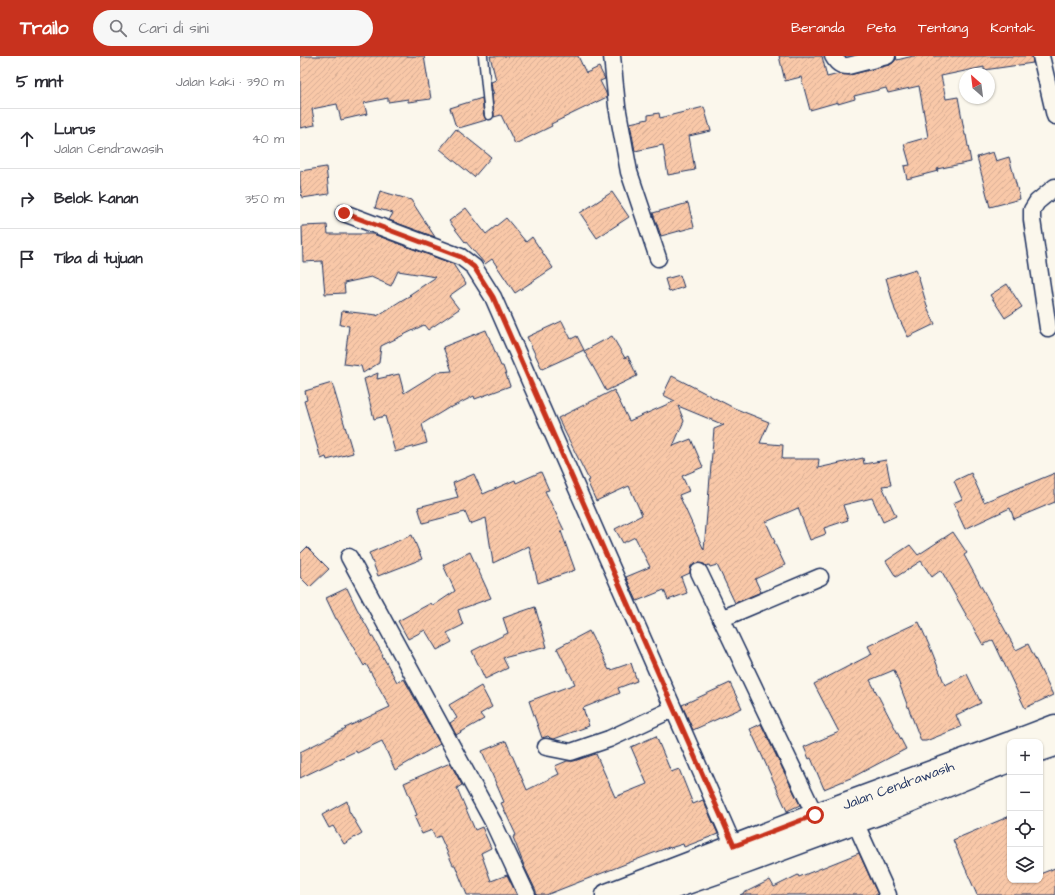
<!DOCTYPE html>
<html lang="id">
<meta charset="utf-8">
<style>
:root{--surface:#fff;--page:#f7f7f7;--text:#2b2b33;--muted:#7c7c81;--line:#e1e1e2;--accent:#c8321e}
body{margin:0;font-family:"Architects Daughter",sans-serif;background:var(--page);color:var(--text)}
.controls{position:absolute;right:12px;bottom:12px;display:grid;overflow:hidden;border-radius:8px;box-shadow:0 1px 3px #0004}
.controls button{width:36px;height:36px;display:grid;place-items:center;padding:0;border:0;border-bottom:1px solid var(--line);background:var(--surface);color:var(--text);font:20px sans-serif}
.compass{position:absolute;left:659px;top:12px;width:36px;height:36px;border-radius:50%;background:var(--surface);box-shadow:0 1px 3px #0004;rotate:332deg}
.stop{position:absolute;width:12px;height:12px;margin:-9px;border:3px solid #c8321e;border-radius:50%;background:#fff}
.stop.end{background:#c8321e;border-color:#fff;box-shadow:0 1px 4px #0008}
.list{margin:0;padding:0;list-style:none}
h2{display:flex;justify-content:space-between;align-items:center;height:52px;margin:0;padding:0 16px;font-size:17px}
h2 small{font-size:13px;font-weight:400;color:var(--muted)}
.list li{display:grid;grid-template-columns:26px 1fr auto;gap:12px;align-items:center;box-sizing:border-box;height:60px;padding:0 16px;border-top:1px solid var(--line)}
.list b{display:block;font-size:15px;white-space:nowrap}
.list p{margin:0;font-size:13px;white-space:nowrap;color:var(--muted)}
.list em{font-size:13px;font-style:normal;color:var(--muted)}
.icon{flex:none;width:22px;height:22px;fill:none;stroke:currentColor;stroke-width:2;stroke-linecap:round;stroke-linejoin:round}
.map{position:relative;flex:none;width:755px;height:839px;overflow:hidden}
header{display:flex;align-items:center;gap:24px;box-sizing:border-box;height:56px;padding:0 20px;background:var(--accent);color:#fff}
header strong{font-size:19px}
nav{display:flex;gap:22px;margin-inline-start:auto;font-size:14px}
.search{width:280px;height:36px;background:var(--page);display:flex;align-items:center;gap:10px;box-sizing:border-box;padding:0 14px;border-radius:22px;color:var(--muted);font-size:15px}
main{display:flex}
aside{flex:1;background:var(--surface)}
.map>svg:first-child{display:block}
.building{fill:url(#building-hatch);stroke:#1b2f5e;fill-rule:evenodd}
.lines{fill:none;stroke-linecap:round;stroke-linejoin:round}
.lane-casing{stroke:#1b2f5e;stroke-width:11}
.street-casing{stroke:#1b2f5e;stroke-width:19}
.secondary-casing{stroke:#1b2f5e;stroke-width:25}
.lane{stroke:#fbf7ec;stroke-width:8}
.street{stroke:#fbf7ec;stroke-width:16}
.secondary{stroke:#fbf7ec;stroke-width:22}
.route{stroke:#c8321e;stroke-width:5}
.labels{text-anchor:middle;stroke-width:3.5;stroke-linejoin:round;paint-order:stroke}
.street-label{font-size:14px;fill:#1b2f5e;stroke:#fbf7ec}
</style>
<header>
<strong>Trailo</strong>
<div class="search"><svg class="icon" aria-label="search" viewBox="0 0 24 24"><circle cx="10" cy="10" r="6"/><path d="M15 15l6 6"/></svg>Cari di sini</div>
<nav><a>Beranda</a><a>Peta</a><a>Tentang</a><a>Kontak</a></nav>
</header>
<main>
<aside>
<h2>5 mnt<small>Jalan kaki · 390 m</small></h2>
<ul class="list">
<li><svg class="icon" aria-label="ahead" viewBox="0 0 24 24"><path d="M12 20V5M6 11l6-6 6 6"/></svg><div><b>Lurus</b><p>Jalan Cendrawasih</p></div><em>40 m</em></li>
<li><svg class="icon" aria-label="right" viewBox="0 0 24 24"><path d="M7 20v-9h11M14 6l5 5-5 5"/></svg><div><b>Belok kanan</b></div><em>350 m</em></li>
<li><svg class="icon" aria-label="arrive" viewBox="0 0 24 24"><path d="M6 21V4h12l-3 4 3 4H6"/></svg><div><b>Tiba di tujuan</b></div></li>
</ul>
</aside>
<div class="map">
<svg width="755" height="839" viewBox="0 0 755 839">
<defs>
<pattern id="building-hatch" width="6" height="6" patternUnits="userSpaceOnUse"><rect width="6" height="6" fill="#f9c8a8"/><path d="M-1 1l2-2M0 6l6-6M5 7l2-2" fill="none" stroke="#d5ac93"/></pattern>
</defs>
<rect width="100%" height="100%" fill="#fbf7ec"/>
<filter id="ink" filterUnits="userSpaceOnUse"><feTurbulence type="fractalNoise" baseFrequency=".025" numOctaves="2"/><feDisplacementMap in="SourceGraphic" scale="8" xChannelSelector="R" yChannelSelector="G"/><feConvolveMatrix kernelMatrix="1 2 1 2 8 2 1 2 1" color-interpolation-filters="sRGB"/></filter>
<g filter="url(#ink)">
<!-- building -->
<path class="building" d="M 0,0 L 124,0 L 131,43 L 108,46 L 108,43 L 88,46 L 88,42 L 64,47 L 67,58 L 41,64 L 37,48 L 12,53 L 15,69 L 0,72 Z
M 190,0 L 278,0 L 286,17 L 299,11 L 305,23 L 300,25 L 306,37 L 307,41 L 251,68 L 252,70 L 215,88 L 201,59 L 194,61 L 194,58 L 192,39 L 194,38 L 192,33 L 191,26 L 196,24 Z
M 479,0 L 522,0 L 527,21 L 539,18 L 550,19 L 589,9 L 594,6 L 596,3 L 596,0 L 597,4 L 613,0 L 732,0 L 733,7 L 684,14 L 684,11 L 641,20 L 646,43 L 658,41 L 665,79 L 666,79 L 671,106 L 637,113 L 638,115 L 607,123 L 604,110 L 610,109 L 604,88 L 628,81 L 619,30 L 588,37 L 586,32 L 554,40 L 555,43 L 538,48 L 538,46 L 510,54 L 501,21 L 485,25 Z
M 182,42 L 184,60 L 186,64 L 159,72 L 155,68 L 150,52 Z
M 404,51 L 411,75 L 389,80 L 395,114 L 368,119 L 363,89 L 335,95 L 330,67 L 348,63 L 348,59 L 359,57 L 360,62 Z
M 156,73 L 191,101 L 174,121 L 140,93 Z
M 693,96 L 696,105 L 709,101 L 720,143 L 690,151 L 677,101 Z
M 26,111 L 29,138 L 2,142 L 0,128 L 0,115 Z
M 80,135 L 111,144 L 135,181 L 89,164 L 93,157 L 75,152 Z
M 312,136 L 329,161 L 297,182 L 280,157 Z
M 388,147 L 394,171 L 361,180 L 353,157 Z
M 166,152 L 186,178 L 206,162 L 226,186 L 232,181 L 253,212 L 215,237 L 192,203 L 185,208 L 165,185 L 165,186 L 149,165 Z
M 27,169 L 28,178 L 73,178 L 153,208 L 166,228 L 149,240 L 159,253 L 128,274 L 124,269 L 81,290 L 79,307 L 63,317 L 61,310 L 44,308 L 49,270 L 40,269 L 42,255 L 77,259 L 77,260 L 102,244 L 111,239 L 109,239 L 136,221 L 98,215 L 91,230 L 71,221 L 44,227 L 45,237 L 25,238 L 22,205 L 3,206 L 2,170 Z
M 616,213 L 628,253 L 635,268 L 608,281 L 595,254 L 586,222 Z
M 380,219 L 384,231 L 369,236 L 365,223 Z
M 707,228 L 722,251 L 705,262 L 690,239 Z
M 262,265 L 271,283 L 277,280 L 284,294 L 242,313 L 227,281 Z
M 186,274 L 201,310 L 203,310 L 210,330 L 175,343 L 174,340 L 150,352 L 150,351 L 122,368 L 127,387 L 95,396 L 85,360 L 74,363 L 64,323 L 78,317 L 77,323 L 99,318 L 104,337 L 138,316 L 152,315 L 143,291 Z
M 312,280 L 325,302 L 328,300 L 337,320 L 306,335 L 296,316 L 284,295 Z
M 372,320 L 434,352 L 469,366 L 460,387 L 483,389 L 482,403 L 519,403 L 518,412 L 563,402 L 564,408 L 586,404 L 591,429 L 582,430 L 596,460 L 583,466 L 572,442 L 543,449 L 548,464 L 524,472 L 526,478 L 510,484 L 498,452 L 466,466 L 475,486 L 474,486 L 485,509 L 455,523 L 461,536 L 435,547 L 417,509 L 410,511 L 409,509 L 406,510 L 404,508 L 399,507 L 395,508 L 391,510 L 390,515 L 390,517 L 381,521 L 387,537 L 368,544 L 364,534 L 337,545 L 326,521 L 350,511 L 335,481 L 323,487 L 315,473 L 342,459 L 329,430 L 296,445 L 287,425 L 289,424 L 258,362 L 314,334 L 329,365 L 375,345 L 363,339 ZM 378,350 L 424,369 L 414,373 L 404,494 L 379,439 L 389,435 L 382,420 L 403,411 L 391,383 L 373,390 L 384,365 Z
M 32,327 L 53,397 L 27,404 L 26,401 L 21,403 L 4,345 L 7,344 L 5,335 Z
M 241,416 L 249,434 L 245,435 L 264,474 L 261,475 L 275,514 L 238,527 L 229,490 L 193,507 L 186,462 L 170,468 L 165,456 L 123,467 L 118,451 L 158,441 L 153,427 L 174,418 L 183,438 L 215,424 L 216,427 Z
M 671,417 L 684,446 L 755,417 L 755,446 L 714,463 L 710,452 L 665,473 L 653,447 L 662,443 L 654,425 Z
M 653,476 L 667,497 L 664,499 L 716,594 L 728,588 L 753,639 L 725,652 L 693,584 L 683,589 L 641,514 L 632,521 L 621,505 L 596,521 L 586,505 L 610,489 L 618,499 Z
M 112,479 L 122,503 L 78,520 L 69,497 Z
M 7,491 L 29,513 L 10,531 L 0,521 L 0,498 Z
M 170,496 L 191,542 L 158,554 L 163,569 L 147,577 L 152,586 L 137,594 L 125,574 L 108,583 L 98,565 L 131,547 L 133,550 L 155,535 L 143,509 Z
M 47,532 L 57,553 L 83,599 L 82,599 L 97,626 L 104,623 L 140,688 L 95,714 L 82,685 L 57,697 L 56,695 L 0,722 L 0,696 L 46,673 L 45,672 L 90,651 L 66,608 L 64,610 L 37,563 L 36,563 L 26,542 Z
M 235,551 L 247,591 L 203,602 L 208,612 L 185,623 L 172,595 L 208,577 L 203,562 Z
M 619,566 L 632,596 L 645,629 L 667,618 L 681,647 L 656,659 L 661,671 L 626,685 L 621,685 L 594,614 L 570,624 L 606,693 L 553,721 L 524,733 L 511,702 L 509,703 L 504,691 L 539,676 L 514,628 L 572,598 L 568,590 Z
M 289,575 L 309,614 L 310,613 L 311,614 L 331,607 L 337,625 L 318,632 L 320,637 L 283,652 L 289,670 L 254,683 L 250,682 L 248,680 L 242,682 L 229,645 L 275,628 L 257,592 Z
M 430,627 L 442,652 L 393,674 L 382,649 Z
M 181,630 L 192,651 L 180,658 L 184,663 L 156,679 L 150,667 L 157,662 L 149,649 Z
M 461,668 L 500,749 L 487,755 L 450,673 Z
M 356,680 L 371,716 L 379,713 L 393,748 L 403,744 L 418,778 L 384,791 L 383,788 L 370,792 L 369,791 L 246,839 L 236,839 L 236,835 L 225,812 L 213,781 L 216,779 L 201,747 L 204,746 L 182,695 L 206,685 L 227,734 L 259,718 L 255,710 L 267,705 L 274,705 L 296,698 L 315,741 L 347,728 L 331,691 Z
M 150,707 L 162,729 L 157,732 L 175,774 L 182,771 L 191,792 L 181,797 L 191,825 L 207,819 L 217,839 L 167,839 L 155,809 L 153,809 L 140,780 L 135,782 L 132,774 L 122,778 L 114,760 L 117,759 L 104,727 Z
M 47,745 L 49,755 L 62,777 L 44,788 L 33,770 L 29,772 L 22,759 Z
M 710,760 L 710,824 L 740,824 L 740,818 L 755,812 L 755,839 L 677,839 L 653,784 Z
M 559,797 L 578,839 L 440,839 L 470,824 L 474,831 L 498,819 L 499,821 Z"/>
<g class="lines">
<!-- lane casing -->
<g class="lane-casing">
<path id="lane" d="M 183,0 L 189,59"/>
</g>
<!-- street casing -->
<g class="street-casing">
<path id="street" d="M 312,0 L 317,50 L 329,116 L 358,202
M 533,0 C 537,7 540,10 548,10 L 587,0
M 741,0 L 755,60
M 44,157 L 161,201 L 174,211 L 193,241 L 434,791
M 748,272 L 732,164 L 732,154 L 737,146 L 755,131
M 49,501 L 193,766 L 227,839
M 399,516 L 515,759
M 421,563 L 520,521
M 246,691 L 271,696 L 309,683 L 373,653
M 555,766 L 588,839"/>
</g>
<!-- secondary casing -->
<g class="secondary-casing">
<path id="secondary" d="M 713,686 L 755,670
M 740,694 L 755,689
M 307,839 L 515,759 L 710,687
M 352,839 L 444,807 L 580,757 L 685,714 L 710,705"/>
</g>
<!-- lane -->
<use href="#lane" class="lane"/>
<!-- street -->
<use href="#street" class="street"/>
<!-- secondary -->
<use href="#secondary" class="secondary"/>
</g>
</g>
<g class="lines" filter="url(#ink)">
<!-- route -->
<path class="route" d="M 44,157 L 161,201 L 174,211 L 193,241 L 434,790 L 515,759"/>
</g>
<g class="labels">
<!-- street labels -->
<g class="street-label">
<text transform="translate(598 729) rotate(-20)" y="5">Jalan Cendrawasih</text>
</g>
</g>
</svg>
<div class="controls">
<button>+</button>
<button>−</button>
<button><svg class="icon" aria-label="locate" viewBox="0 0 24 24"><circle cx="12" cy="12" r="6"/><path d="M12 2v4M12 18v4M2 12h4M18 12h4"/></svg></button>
<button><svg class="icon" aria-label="layers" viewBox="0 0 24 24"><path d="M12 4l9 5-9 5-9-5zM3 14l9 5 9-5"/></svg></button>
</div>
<svg class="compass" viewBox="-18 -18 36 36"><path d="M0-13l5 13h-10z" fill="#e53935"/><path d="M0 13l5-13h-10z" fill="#7c7c81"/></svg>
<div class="stop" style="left:515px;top:759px"></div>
<div class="stop end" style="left:44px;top:157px"></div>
</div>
</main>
